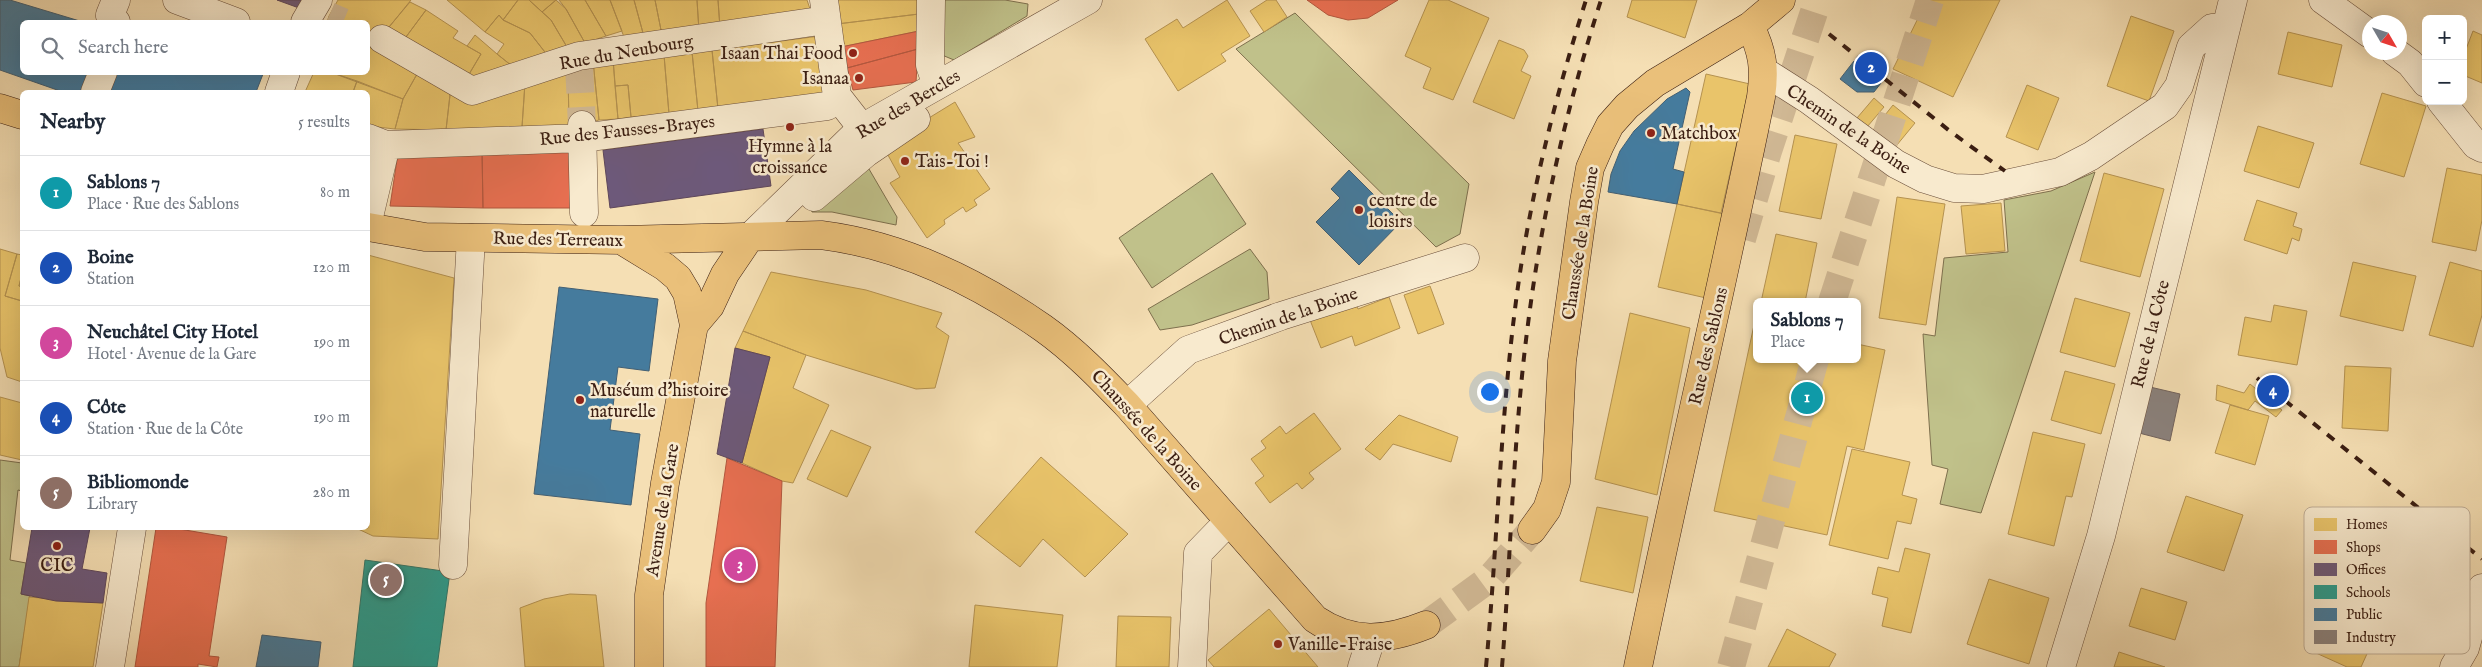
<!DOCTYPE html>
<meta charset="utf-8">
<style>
:root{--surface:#fff;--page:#f2f2f3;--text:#1f2937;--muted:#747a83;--line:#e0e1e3;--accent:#8f2418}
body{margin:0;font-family:"IM FELL English",serif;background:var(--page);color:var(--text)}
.controls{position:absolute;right:15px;top:15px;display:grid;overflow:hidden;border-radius:8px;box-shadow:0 5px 20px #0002}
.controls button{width:45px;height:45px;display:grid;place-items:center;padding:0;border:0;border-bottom:1px solid var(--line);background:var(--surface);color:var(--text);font:25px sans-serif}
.compass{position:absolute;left:2362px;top:15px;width:45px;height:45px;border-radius:50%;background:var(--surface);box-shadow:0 5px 20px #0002;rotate:129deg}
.you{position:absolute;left:1489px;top:391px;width:18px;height:18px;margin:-12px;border:4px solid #fff;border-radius:50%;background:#1a73e8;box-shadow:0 0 0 8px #1a73e833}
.badge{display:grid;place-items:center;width:32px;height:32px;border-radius:50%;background:var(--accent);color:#fff;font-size:16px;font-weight:700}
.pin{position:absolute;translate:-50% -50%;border:2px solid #fff;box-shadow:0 1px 5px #0006}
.popup{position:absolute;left:1753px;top:298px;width:108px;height:65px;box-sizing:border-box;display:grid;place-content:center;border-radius:8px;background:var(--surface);filter:drop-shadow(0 1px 4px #0005);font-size:16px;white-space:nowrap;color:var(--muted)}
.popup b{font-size:19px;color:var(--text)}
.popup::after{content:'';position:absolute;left:50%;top:100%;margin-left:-10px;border:10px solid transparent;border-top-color:var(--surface)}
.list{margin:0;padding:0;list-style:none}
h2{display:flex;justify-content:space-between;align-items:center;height:65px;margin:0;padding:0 20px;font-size:21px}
h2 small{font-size:16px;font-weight:400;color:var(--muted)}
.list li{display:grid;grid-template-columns:32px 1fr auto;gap:15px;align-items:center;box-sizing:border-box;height:75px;padding:0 20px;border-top:1px solid var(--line)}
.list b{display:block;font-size:19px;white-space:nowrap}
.list p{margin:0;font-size:16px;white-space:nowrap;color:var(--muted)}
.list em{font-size:16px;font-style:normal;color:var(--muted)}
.icon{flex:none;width:28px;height:28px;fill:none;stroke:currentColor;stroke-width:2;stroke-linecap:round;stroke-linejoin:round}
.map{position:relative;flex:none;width:2482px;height:667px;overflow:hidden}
.search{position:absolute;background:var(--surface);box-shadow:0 5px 20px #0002;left:20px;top:20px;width:350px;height:55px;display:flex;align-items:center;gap:12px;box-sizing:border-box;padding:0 18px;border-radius:8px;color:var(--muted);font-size:19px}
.panel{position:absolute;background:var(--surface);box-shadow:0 5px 20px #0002;left:20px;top:90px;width:350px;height:440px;border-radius:8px}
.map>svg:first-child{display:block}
.green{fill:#c0c18a;stroke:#7e704e}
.homes{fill:#e9c46a;stroke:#b59250}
.shops{fill:#e76f51;stroke:#b3573e}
.offices{fill:#6d597a;stroke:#5e475b}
.schools{fill:#2a9d8f;stroke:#2f776a}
.public{fill:#457b9d;stroke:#425f73}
.industry{fill:#8a817c;stroke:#72635c}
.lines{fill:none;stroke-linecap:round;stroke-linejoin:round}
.minor-tunnel{stroke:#d0b894;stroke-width:28;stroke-dasharray:28 14;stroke-linecap:butt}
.major-tunnel{stroke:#d0b894;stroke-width:28;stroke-dasharray:28 14;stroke-linecap:butt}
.highway-tunnel{stroke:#d0b894;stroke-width:28;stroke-dasharray:28 14;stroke-linecap:butt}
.minor-casing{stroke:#6a4e3a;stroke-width:29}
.major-casing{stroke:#3b1e12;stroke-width:29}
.minor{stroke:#f8eace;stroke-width:28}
.major{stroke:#eac07a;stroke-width:28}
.rail{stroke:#3b1e12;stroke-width:4;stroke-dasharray:9 9;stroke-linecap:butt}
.poi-dot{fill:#8f2418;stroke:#f8eace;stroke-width:2}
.labels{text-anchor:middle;stroke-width:5;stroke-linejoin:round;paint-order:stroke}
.street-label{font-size:18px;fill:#3b1e12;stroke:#f8eace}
.poi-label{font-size:18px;fill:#3b1e12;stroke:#f8eace;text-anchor:start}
.key{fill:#f8eace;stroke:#bfad96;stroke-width:1}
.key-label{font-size:14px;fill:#3b1e12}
</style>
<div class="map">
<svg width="2482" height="667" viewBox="0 0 2482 667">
<rect width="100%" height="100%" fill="#f5dfb4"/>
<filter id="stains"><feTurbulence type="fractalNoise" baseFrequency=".004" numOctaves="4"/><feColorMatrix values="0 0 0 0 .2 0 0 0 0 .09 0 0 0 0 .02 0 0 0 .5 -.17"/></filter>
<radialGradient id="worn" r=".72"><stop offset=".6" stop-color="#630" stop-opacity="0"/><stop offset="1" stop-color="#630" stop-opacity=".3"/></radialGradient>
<!-- green -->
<path class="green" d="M 943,0 L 1005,0 L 1028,4 L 1027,16 L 954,60 L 942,55 Z
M 1295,13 L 1469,184 L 1460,234 L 1436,247 L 1236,49 Z
M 863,168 L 869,169 L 897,217 L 896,225 L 832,212 L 812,212 L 810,206 Z
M 2095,172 L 1981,513 L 1940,504 L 1948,469 L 1932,465 L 1923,334 L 1935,336 L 1944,258 L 2008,252 L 2004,200 L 2051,191 Z
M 1212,173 L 1246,224 L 1152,288 L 1119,238 Z
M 1250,249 L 1267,272 L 1269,299 L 1192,325 L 1160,330 L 1148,309 Z
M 0,460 L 22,463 L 22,491 L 18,490 L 10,560 L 26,563 L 21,594 L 30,596 L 19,667 L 0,667 Z"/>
<!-- homes -->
<path class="homes" d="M 338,0 L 411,0 L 377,42 L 368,37 L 368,22 L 341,22 L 329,16 Z
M 447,0 L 518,0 L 503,20 L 499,15 L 485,32 Z
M 518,0 L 529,0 L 551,20 L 567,47 L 548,56 L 530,33 L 503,20 Z
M 529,0 L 556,0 L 542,12 Z
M 556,0 L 566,9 L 585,43 L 567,47 L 551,20 L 542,12 Z
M 559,0 L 585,0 L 606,36 L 585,43 L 566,9 Z
M 585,0 L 610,0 L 622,31 L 606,36 Z
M 610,0 L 634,0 L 643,33 L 624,37 Z
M 634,0 L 655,0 L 662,35 L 643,33 Z
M 655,0 L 697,0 L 699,31 L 662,35 Z
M 697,0 L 718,0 L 720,28 L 699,31 Z
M 718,0 L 807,0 L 810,9 L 720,28 Z
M 833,0 L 919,0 L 919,14 L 837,24 Z
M 1227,0 L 1250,36 L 1221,54 L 1226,61 L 1178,91 L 1145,39 L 1177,19 L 1183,28 Z
M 1267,0 L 1276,0 L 1287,17 L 1264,32 L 1250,11 Z
M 1429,0 L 1448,0 L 1489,18 L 1453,100 L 1423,88 L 1431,68 L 1405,56 Z
M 1632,0 L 1697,0 L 1685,38 L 1627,17 Z
M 1927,0 L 2000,0 L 1953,97 L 1893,69 Z
M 410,2 L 426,10 L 400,45 L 383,34 Z
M 426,10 L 458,31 L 453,38 L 481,54 L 465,81 L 400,45 Z
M 919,14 L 919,31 L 841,47 L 837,24 Z
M 499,15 L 503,20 L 530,33 L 548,56 L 517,70 L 497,54 L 504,44 L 485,32 Z
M 329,16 L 341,22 L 327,22 Z
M 2131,16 L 2174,31 L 2149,101 L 2107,86 Z
M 2473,31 L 2482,35 L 2482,83 L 2463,75 L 2463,57 Z
M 2288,32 L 2342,45 L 2332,87 L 2278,74 Z
M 475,35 L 497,54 L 517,70 L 465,81 L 481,54 L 467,46 Z
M 820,36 L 827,96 L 718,109 L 712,50 Z
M 368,37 L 421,67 L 403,99 L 330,72 L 368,72 Z
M 1499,40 L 1524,50 L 1528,56 L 1521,71 L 1531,76 L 1514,119 L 1473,102 Z
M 712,50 L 718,109 L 698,111 L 692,52 Z
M 692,52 L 698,111 L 669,114 L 664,55 Z
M 664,55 L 669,114 L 631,117 L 628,85 L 615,86 L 613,59 Z
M 613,59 L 618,119 L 599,120 L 593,61 Z
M 593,61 L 599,120 L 569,128 L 568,69 Z
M 421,67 L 451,86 L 446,130 L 395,129 L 403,99 Z
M 568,69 L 569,128 L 522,127 L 525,83 Z
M 314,72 L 330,72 L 357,81 L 353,92 L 305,92 Z
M 1706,74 L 1750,84 L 1721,213 L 1677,204 Z
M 357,81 L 403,99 L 395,129 L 368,126 L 368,92 L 353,92 Z
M 525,83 L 522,127 L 446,130 L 451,86 Z
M 628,85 L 631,117 L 618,119 L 615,86 Z
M 2027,85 L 2059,98 L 2038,150 L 2006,137 Z
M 2382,93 L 2426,106 L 2404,177 L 2360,164 Z
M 1874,98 L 1884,107 L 1867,127 L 1857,118 Z
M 955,102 L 975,137 L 958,143 L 990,189 L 974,200 L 977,205 L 966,212 L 963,207 L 944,220 L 945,224 L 927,238 L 890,183 L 900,177 L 883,146 Z
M 1893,105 L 1915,123 L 1892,151 L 1870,134 Z
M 2258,126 L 2314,143 L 2299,188 L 2244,171 Z
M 1795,135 L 1837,144 L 1821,219 L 1779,211 Z
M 2447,168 L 2482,175 L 2482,220 L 2476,251 L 2432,242 Z
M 2104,173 L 2164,189 L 2140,277 L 2080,261 Z
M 1897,197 L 1945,204 L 1926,325 L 1879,318 Z
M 2257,200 L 2297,213 L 2293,226 L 2302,229 L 2299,241 L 2292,238 L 2287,254 L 2244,240 Z
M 2001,203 L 2005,251 L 1966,254 L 1961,206 Z
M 1677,204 L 1724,214 L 1706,298 L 1658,287 Z
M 1776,234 L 1817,243 L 1805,302 L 1761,302 Z
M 0,249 L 17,254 L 5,296 L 22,301 L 22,382 L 7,377 L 0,348 Z
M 22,253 L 22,274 L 19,286 L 22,287 L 22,301 L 5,296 L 17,254 L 22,255 Z
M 368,255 L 454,278 L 438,539 L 373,536 L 356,528 L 368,528 Z
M 2353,262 L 2416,276 L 2403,331 L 2340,316 Z
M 2450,262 L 2482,271 L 2482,315 L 2473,347 L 2429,335 Z
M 771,272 L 866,290 L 942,313 L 936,327 L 949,336 L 935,388 L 916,389 L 806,355 L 743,331 Z
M 22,274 L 22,287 L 19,286 Z
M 1430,286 L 1444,324 L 1418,334 L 1404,295 Z
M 1389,297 L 1400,328 L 1355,346 L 1352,336 L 1321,348 L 1310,320 L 1355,302 L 1358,309 Z
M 2075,298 L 2130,313 L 2115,367 L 2060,352 Z
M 2274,305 L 2307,311 L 2297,365 L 2238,355 L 2245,317 L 2271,322 Z
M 1630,313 L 1690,328 L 1657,495 L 1595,479 Z
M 1754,325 L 1757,326 L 1757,359 L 1857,359 L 1857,344 L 1885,350 L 1864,450 L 1847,446 L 1827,535 L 1714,511 Z
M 743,331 L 806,355 L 793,388 L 829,405 L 793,483 L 782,481 L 742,463 L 770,357 L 735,348 Z
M 2345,366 L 2391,368 L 2388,431 L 2342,428 Z
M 2065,371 L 2115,384 L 2101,434 L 2051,420 Z
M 2250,384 L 2282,410 L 2276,417 L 2255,401 L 2248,410 L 2216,400 L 2217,385 L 2244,393 Z
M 0,397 L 22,403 L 22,460 L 0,455 Z
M 2230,405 L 2269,416 L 2255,465 L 2215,453 Z
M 1314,413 L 1341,449 L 1309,473 L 1314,479 L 1302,489 L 1297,483 L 1270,503 L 1255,483 L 1264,476 L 1251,459 L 1266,448 L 1261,441 L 1280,426 L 1286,434 Z
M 1399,415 L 1458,437 L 1451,462 L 1393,444 L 1380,460 L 1365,449 Z
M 831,430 L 871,447 L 847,497 L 807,479 Z
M 2033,432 L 2085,444 L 2072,497 L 2066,496 L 2054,546 L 2008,534 Z
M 1852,449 L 1910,462 L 1902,495 L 1917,499 L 1911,524 L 1897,521 L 1888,559 L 1829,545 Z
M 1041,457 L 1128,534 L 1085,577 L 1043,539 L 1020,567 L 975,532 Z
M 2186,496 L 2243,515 L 2224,571 L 2167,552 Z
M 1597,507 L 1648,517 L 1633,593 L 1580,581 Z
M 2389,536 L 2437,556 L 2416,605 L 2368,584 Z
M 1905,548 L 1930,554 L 1911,633 L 1882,626 L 1888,598 L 1872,594 L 1878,567 L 1899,572 Z
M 1989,579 L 2049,598 L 2029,664 L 1967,644 Z
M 2141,588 L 2187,602 L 2175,640 L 2129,626 Z
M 570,594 L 596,595 L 604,667 L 525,667 L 520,608 L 544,599 Z
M 29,597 L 103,603 L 93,667 L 19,667 Z
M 2327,600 L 2381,623 L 2361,667 L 2347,667 L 2305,648 Z
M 975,605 L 1063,615 L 1057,667 L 969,667 Z
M 1269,609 L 1318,667 L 1214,667 L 1208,660 Z
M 1118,616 L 1171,617 L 1169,667 L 1116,667 Z
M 1787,629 L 1836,654 L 1829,667 L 1768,667 Z
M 2119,652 L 2165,667 L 2114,667 Z"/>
<!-- shops -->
<path class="shops" d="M 1307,0 L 1398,0 L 1368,18 L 1348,20 L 1328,15 Z
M 919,31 L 918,49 L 847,68 L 841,47 Z
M 918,49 L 916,82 L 853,90 L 847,68 Z
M 399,147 L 482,150 L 483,208 L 390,206 Z
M 482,150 L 571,150 L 571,208 L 483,208 Z
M 727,458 L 782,481 L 775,667 L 706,667 L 706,603 Z
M 156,528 L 173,528 L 227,537 L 209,656 L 219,657 L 217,667 L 198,664 L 198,667 L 135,667 Z"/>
<!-- offices -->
<path class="offices" d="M 277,0 L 313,0 L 299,8 Z
M 763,129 L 771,186 L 610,208 L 603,150 Z
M 735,348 L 770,357 L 742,463 L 717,454 Z
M 32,528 L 90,528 L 82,569 L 107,573 L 103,603 L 56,601 L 21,594 Z"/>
<!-- schools -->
<path class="schools" d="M 365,560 L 450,572 L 437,667 L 353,667 Z"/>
<!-- public -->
<path class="public" d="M 0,0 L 10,0 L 83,22 L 22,22 L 22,72 L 94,72 L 87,92 L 63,92 L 0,70 Z
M 1854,61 L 1881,83 L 1874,92 L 1857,92 L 1840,79 Z
M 111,72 L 259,72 L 263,74 L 256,92 L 103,92 Z
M 1686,88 L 1690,92 L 1673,169 L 1684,172 L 1677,204 L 1608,192 L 1611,174 L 1620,151 L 1634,131 L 1667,99 Z
M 1349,170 L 1401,222 L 1359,265 L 1316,222 L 1340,198 L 1331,189 Z
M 559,287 L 658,299 L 649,371 L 618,367 L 610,430 L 640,434 L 631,505 L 534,494 Z
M 262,635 L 321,642 L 318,667 L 256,667 Z"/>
<!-- industry -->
<path class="industry" d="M 2150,387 L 2180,394 L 2170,441 L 2139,433 Z"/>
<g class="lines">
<!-- minor-tunnel -->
<path class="minor-tunnel" d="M 329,16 L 343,22
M 579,65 L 582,125"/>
<!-- major-tunnel -->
<path class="major-tunnel" d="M 1426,625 L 1489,579 L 1532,530"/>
<!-- highway-tunnel -->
<path class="highway-tunnel" d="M 1742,239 L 1768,151 L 1818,0
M 1832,302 L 1930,0
M 1731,667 L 1815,359"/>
<!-- minor casing -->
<g class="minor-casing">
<path id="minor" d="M 177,0 L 236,22
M 824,0 L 837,96 L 862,128
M 931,0 L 930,65 L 933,74
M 2323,0 L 2370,34
M 116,22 L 110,15 L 116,0
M 305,22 L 318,0
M 382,39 L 472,91 L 579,56 L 826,20
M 2395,52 L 2410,63 L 2426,83
M 1765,72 L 1809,100 L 1896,164 L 1925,179 L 1954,188 L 1983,189 L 2060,172 L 2091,156 L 2165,106 L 2179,86 L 2191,47 L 2212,28 L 2226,27
M 95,92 L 103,72
M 279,92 L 286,72
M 2441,101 L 2476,145 L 2482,148
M 582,125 L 584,213
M 368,138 L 386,145 L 582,138 L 827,106
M 814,197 L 866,153 L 916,119
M 368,221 L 386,145
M 750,237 L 862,128 L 1088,0
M 1127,405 L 1188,350 L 1281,316 L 1465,258
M 453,565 L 471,238
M 110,667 L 132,528
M 1192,667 L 1198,553 L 1229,521
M 1362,667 L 1371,639
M 2061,667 L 2101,536 L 2233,0
M 2454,667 L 2465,648 L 2482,588"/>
</g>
<!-- major casing -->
<g class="major-casing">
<path id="major" d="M 0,108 L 22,115
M 368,227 L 425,237 L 621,240 L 821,235 C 901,245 977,282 1043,328 C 1074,350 1101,378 1127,405 L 1315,619 C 1352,644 1386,641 1426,625
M 621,240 L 665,267 L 678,278 L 687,293 L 694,325 L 665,483 L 649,595 L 649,667
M 694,325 L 710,306 L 725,274 L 750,237
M 1532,530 L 1547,509 L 1556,482 L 1562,361 L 1584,202 L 1590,168 L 1600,145 L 1610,125 L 1627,106 L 1655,83 L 1750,26 L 1781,0
M 1638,667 C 1677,477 1722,288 1761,97 C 1765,69 1763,52 1750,26"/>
</g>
<!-- minor -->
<use href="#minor" class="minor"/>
<!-- major -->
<use href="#major" class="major"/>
<!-- rail -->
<path class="rail" d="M 1829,34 L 1951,132 L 2005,171
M 2257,378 L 2482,559
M 1486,667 C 1497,548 1500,428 1515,309 C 1528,204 1554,101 1586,0
M 1502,667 C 1511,553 1513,438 1528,324 C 1542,213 1567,106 1601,0"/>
</g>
<!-- markers -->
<g class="poi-dot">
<circle cx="853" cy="53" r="5"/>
<circle cx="859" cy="78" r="5"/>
<circle cx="790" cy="127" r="5"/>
<circle cx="1651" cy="133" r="5"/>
<circle cx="905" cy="161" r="5"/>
<circle cx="1359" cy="210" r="5"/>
<circle cx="580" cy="400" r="5"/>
<circle cx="57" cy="546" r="5"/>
<circle cx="1278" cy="644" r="5"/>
</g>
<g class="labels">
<!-- street labels -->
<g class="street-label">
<text transform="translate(626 52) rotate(-10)" y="6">Rue du Neubourg</text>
<text transform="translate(908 104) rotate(-31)" y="6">Rue des Bercles</text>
<text transform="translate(1849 129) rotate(34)" y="6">Chemin de la Boine</text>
<text transform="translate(627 130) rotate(-6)" y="6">Rue des Fausses-Brayes</text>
<text transform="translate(558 239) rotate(1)" y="6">Rue des Terreaux</text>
<text transform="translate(1580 243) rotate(-81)" y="6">Chaussée de la Boine</text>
<text transform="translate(1288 316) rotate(-19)" y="6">Chemin de la Boine</text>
<text transform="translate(2150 334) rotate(-76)" y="6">Rue de la Côte</text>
<text transform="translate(1708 346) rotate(-77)" y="6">Rue des Sablons</text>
<text transform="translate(1147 430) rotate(48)" y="6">Chaussée de la Boine</text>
<text transform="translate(662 510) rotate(-81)" y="6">Avenue de la Gare</text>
</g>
<!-- poi labels -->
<g class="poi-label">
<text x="843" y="59" text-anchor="end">Isaan Thai Food</text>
<text x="849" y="84" text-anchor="end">Isanaa</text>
<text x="1661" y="139">Matchbox</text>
<text x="790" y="152" text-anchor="middle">Hymne à la<tspan x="790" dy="21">croissance</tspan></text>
<text x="915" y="167">Tais-Toi !</text>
<text x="1369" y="206">centre de<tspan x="1369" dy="21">loisirs</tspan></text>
<text x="590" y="396">Muséum d'histoire<tspan x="590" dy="21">naturelle</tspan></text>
<text x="57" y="571" text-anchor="middle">CIC</text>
<text x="1288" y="650">Vanille-Fraise</text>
</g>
</g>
<!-- legend -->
<rect x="2304" y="507" width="166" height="147" rx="8" class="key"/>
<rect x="2314" y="518" width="23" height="13" fill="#e9c46a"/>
<rect x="2314" y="540" width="23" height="14" fill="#e76f51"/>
<rect x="2314" y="563" width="23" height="13" fill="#6d597a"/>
<rect x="2314" y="585" width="23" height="14" fill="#2a9d8f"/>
<rect x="2314" y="608" width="23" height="13" fill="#457b9d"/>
<rect x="2314" y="630" width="23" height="14" fill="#8a817c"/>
<g class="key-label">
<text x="2346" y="529">Homes</text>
<text x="2346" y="552">Shops</text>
<text x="2346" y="574">Offices</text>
<text x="2346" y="597">Schools</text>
<text x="2346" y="619">Public</text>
<text x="2346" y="642">Industry</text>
</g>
<rect width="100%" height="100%" filter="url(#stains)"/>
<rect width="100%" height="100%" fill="url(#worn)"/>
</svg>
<div class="controls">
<button>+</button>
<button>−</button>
</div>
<svg class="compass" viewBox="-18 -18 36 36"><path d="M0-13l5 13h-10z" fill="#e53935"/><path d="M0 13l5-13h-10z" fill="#747a83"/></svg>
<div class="you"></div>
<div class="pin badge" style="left:1807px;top:398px;background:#0f9aa8">1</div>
<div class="popup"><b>Sablons 7</b>Place</div>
<div class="pin badge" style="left:1871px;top:68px;background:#1a4fb4">2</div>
<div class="pin badge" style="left:740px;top:565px;background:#d1479c">3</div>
<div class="pin badge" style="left:2273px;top:391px;background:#1a4fb4">4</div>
<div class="pin badge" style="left:386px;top:580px;background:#8d6e63">5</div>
<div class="search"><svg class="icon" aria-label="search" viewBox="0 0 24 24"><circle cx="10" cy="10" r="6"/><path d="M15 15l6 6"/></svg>Search here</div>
<section class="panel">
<h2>Nearby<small>5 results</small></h2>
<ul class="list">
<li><span class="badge" style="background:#0f9aa8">1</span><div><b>Sablons 7</b><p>Place · Rue des Sablons</p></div><em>80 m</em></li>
<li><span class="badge" style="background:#1a4fb4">2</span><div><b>Boine</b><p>Station</p></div><em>120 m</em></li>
<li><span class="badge" style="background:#d1479c">3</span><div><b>Neuchâtel City Hotel</b><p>Hotel · Avenue de la Gare</p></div><em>190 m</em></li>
<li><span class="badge" style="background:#1a4fb4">4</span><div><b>Côte</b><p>Station · Rue de la Côte</p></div><em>190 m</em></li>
<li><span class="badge" style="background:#8d6e63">5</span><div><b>Bibliomonde</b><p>Library</p></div><em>280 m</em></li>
</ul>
</section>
</div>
